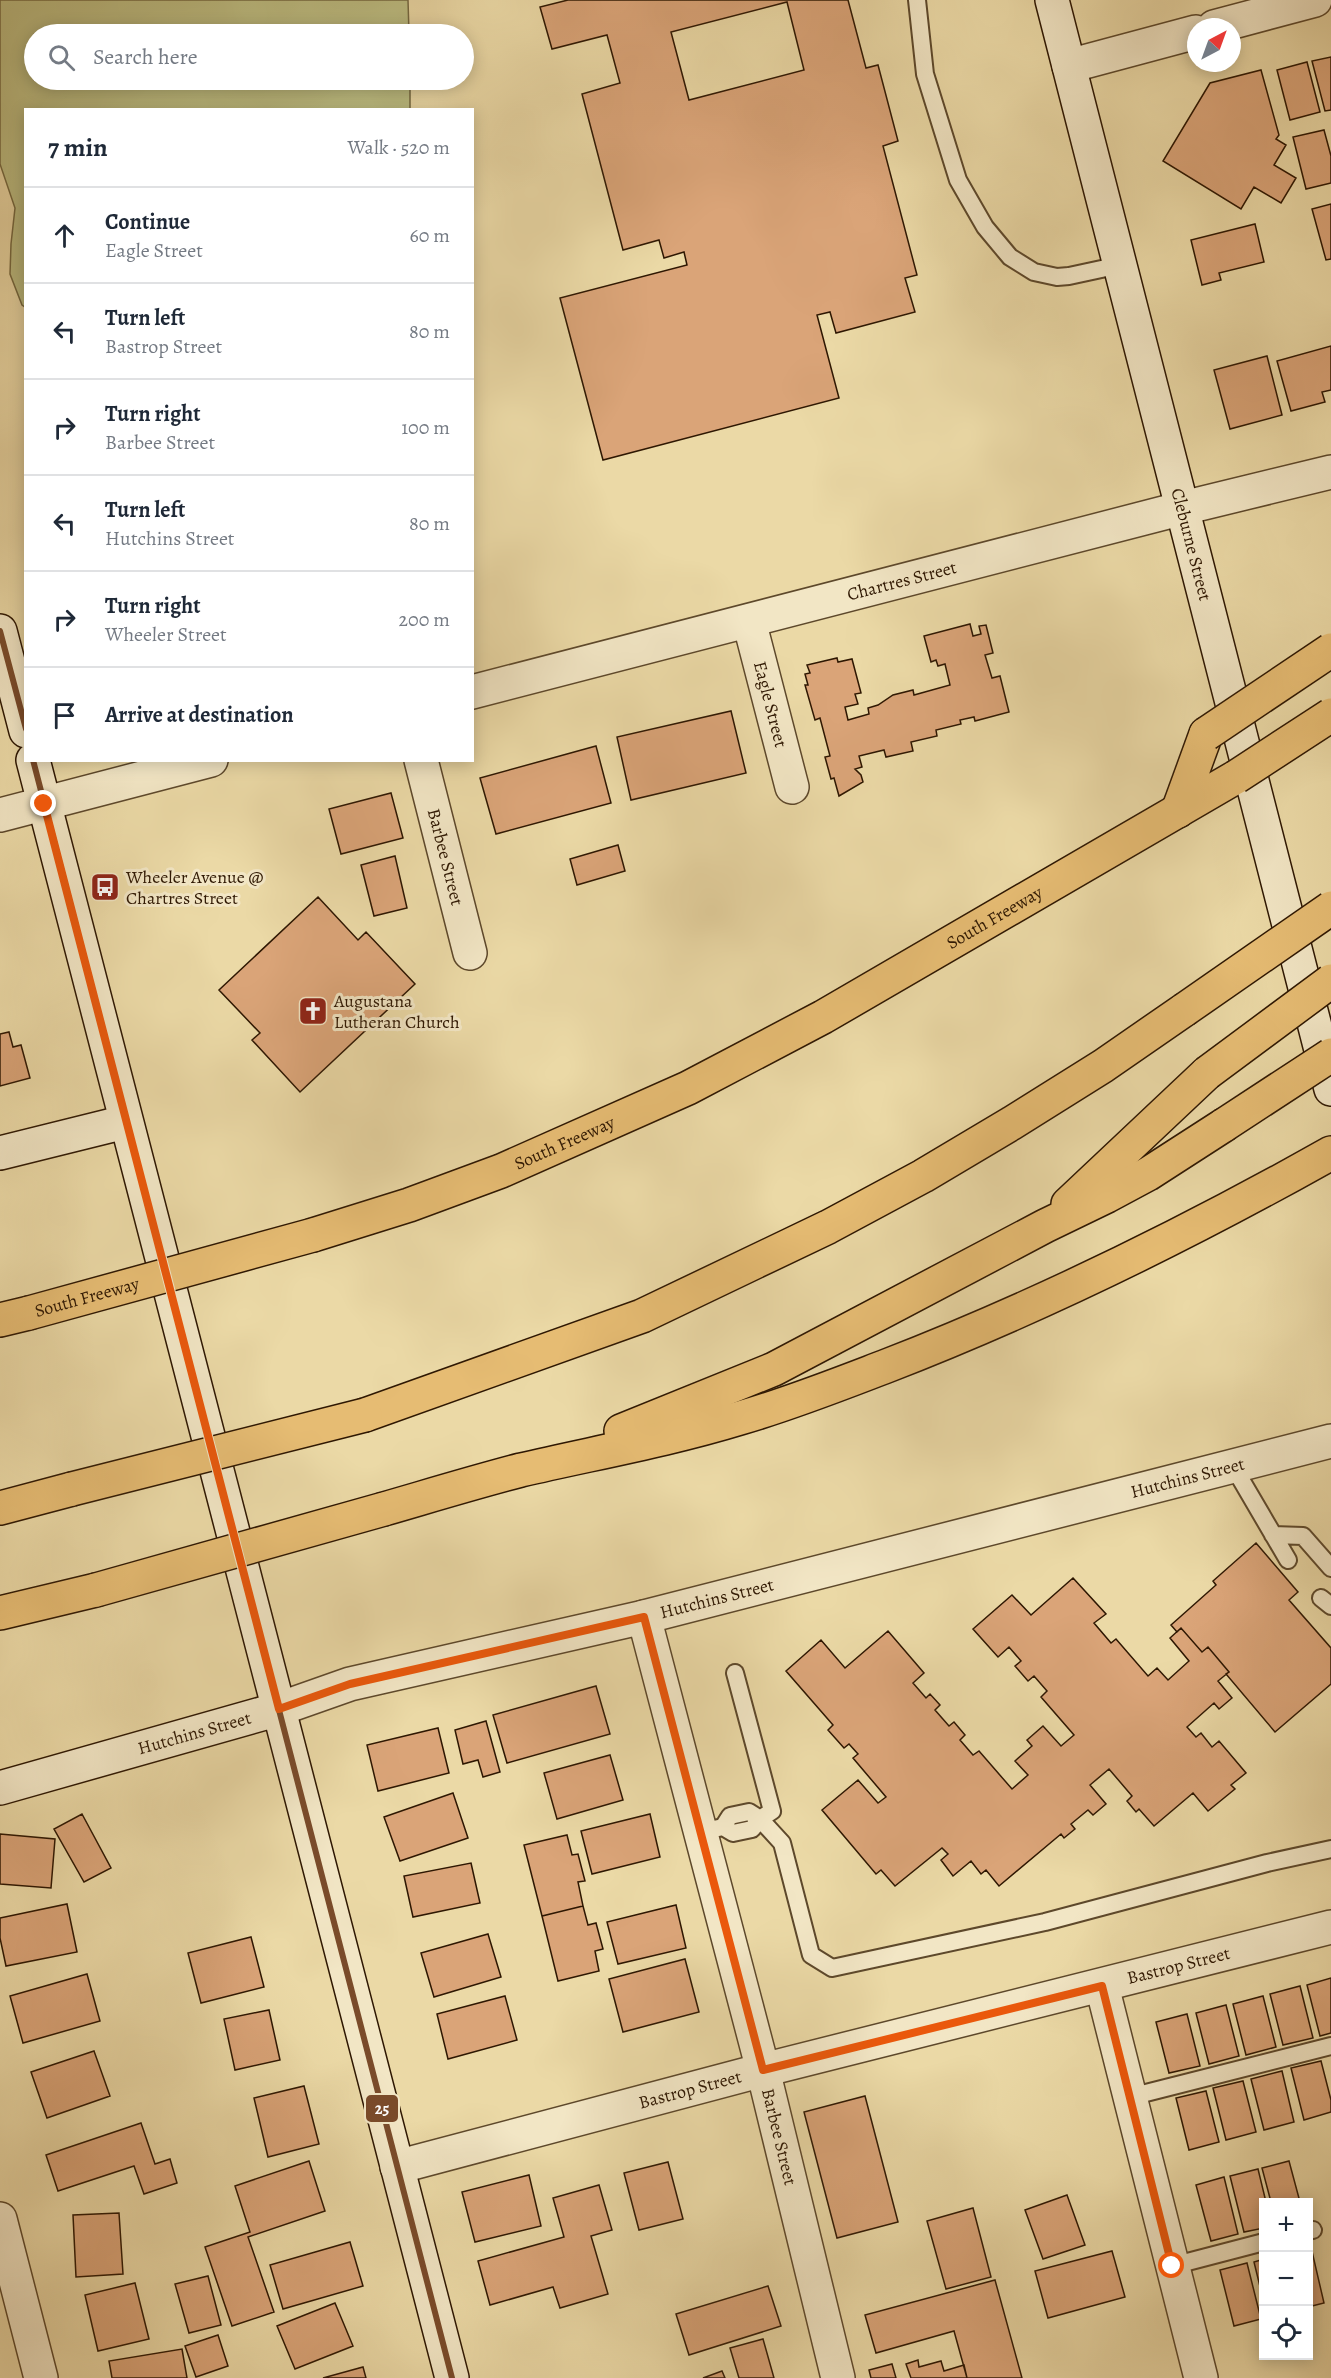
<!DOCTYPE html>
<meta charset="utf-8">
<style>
:root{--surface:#fff;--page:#f6f6f7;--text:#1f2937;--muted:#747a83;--line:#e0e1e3}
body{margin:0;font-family:Alegreya,serif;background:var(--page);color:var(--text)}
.controls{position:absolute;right:18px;bottom:18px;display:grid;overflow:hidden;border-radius:0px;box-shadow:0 3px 15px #0003}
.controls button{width:54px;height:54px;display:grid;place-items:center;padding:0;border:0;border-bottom:2px solid var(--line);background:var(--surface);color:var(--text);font:30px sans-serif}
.compass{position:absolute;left:1187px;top:18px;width:54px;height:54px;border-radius:50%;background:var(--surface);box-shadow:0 3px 15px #0003;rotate:41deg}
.stop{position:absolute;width:18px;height:18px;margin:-14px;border:4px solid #ea580c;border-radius:50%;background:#fff}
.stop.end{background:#ea580c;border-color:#fff;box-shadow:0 2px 6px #0008}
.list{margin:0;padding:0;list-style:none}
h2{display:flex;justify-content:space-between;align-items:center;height:78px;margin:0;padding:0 24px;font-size:26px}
h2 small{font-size:20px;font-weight:400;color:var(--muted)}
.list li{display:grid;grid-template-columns:39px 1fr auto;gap:18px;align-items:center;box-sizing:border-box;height:96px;padding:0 24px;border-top:2px solid var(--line)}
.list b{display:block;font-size:22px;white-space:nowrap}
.list p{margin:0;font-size:20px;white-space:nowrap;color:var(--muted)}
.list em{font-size:20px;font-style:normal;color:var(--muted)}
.icon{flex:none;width:33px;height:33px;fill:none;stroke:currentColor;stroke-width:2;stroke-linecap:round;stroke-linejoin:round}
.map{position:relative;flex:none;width:1331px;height:2378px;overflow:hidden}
.search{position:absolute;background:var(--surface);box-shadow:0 3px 15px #0003;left:24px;top:24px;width:450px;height:66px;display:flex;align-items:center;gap:15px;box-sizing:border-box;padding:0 21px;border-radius:33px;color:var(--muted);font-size:22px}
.panel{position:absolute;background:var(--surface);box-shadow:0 3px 15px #0003;left:24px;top:108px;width:450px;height:654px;border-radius:0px}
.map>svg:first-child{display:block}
.green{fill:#bdbe83;stroke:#766a42;stroke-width:1.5}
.building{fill:#daa478;stroke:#2e1702;stroke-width:1.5;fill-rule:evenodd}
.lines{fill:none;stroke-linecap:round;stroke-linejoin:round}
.lane-casing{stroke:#5d482b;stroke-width:20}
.street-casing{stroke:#5d482b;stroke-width:36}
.secondary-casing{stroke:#2e1702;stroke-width:36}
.highway-casing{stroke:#2e1702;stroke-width:36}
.lane{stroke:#f2e6c5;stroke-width:16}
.street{stroke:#f2e6c5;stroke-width:33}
.secondary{stroke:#f2e6c5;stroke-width:33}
.highway{stroke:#e6bc73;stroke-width:33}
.highway-bridge-casing{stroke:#2e1702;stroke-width:36;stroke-linecap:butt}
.highway-bridge{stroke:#e6bc73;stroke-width:33}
.bus-1-casing{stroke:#f2e6c5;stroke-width:10}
.bus-1{stroke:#7a4b2a;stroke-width:6}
.route{stroke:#ea580c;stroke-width:8}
.labels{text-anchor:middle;stroke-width:6;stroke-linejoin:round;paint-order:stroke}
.street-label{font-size:18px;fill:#2e1702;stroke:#f2e6c5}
.poi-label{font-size:18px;fill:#2e1702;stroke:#f2e6c5;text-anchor:start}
.line-badge{stroke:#f2e6c5;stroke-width:2}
.badge-label{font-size:16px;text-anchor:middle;font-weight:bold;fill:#fff}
</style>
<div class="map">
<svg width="1331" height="2378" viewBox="0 0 1331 2378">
<rect width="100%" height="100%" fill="#ebd9a6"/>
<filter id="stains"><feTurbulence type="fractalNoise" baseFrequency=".00333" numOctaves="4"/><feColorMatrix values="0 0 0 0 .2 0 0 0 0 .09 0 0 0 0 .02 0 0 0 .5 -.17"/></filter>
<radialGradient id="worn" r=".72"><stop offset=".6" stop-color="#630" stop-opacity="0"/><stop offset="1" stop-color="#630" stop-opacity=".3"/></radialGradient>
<!-- green -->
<path class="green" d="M 0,0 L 408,0 L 409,34 L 34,34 L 34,80 L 410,80 L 410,109 L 26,110 L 25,307 L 22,305 L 10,274 L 11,244 L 15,208 L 0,164 Z"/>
<!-- building -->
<path class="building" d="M 568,0 L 848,0 L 866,68 L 878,65 L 898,141 L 883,146 L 917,275 L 905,278 L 915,312 L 836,333 L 830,312 L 817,315 L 839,398 L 603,460 L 560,298 L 687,265 L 684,252 L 664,258 L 659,240 L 623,250 L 582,94 L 620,83 L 607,35 L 552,49 L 540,7 ZM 787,2 L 804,70 L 689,100 L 671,32 Z
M 1331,57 L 1331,110 L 1325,111 L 1312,61 Z
M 1307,62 L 1320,112 L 1290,120 L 1277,70 Z
M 1261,70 L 1279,135 L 1276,139 L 1286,145 L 1274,165 L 1296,178 L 1281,203 L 1254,187 L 1241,209 L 1163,161 L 1210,83 Z
M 1324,130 L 1331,156 L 1331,183 L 1306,189 L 1293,137 Z
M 1331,204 L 1331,259 L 1326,260 L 1312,209 Z
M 1255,224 L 1264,262 L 1219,273 L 1221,280 L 1202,285 L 1191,240 Z
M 1331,346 L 1331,390 L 1322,392 L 1325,402 L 1291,411 L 1277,361 Z
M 1267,356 L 1282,415 L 1230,429 L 1214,370 Z
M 970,624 L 973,636 L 981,634 L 979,626 L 986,625 L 993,653 L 985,655 L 992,678 L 1000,676 L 1009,712 L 975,721 L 974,717 L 960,720 L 961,724 L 936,730 L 937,736 L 911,742 L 913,751 L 886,757 L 884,750 L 859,756 L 862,767 L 855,769 L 861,775 L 863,782 L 839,796 L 834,778 L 831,779 L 825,757 L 830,756 L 820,718 L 815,720 L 805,685 L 808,685 L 805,674 L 810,673 L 807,665 L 837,658 L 838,662 L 852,659 L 861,693 L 855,694 L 858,704 L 845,707 L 848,720 L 869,714 L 868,708 L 878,705 L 893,695 L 913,690 L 914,695 L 950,685 L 945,664 L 938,666 L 936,660 L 931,662 L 924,636 Z
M 731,711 L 746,773 L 631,800 L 617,737 Z
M 596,746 L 611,803 L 496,834 L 480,778 Z
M 391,793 L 403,838 L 341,854 L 329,809 Z
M 618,845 L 625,871 L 577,885 L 570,859 Z
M 395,856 L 407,908 L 374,916 L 361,865 Z
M 318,897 L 358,940 L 366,932 L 415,984 L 300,1092 L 252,1040 L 260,1033 L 219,990 Z
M 9,1032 L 13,1047 L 21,1045 L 30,1078 L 0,1086 L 0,1034 Z
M 1256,1543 L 1298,1592 L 1289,1600 L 1331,1648 L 1331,1684 L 1275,1732 L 1226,1674 L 1229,1672 L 1208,1647 L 1202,1652 L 1181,1628 L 1177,1632 L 1171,1625 L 1216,1585 L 1213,1581 Z
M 1073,1578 L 1106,1614 L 1094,1623 L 1111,1643 L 1116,1639 L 1148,1676 L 1157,1668 L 1168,1680 L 1189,1661 L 1170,1638 L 1181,1628 L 1202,1652 L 1208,1647 L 1229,1672 L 1218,1681 L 1232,1698 L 1219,1709 L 1214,1703 L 1187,1727 L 1196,1737 L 1201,1733 L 1212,1747 L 1219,1741 L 1246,1773 L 1231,1785 L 1235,1789 L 1208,1811 L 1193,1793 L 1154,1826 L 1139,1809 L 1136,1812 L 1127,1801 L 1132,1796 L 1109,1769 L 1090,1785 L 1106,1804 L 1093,1815 L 1088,1810 L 1071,1824 L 1075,1829 L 1064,1838 L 1061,1834 L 999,1886 L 986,1870 L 981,1874 L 971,1861 L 953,1876 L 941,1860 L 948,1854 L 942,1848 L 895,1886 L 881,1870 L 876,1874 L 822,1810 L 858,1780 L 878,1803 L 886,1797 L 853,1758 L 858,1754 L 849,1744 L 844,1748 L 828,1730 L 833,1725 L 786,1671 L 821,1640 L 845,1668 L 888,1631 L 924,1673 L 913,1683 L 926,1698 L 930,1694 L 940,1705 L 935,1710 L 949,1726 L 954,1722 L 965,1735 L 960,1740 L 973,1755 L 979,1751 L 1012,1789 L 1028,1775 L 1015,1761 L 1032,1746 L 1027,1740 L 1043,1726 L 1061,1746 L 1074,1735 L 1041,1697 L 1047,1691 L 1034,1676 L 1028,1681 L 1015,1666 L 1021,1661 L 1009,1647 L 998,1657 L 973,1629 L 1012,1595 L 1031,1615 Z
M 596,1686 L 610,1734 L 507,1763 L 493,1715 Z
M 486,1721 L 500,1772 L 483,1777 L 478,1760 L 463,1764 L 455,1730 Z
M 438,1728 L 449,1773 L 378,1791 L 367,1745 Z
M 610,1755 L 623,1800 L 557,1819 L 544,1773 Z
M 453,1793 L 468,1838 L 400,1861 L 384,1817 Z
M 82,1814 L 111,1868 L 84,1882 L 54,1829 Z
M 650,1814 L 660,1857 L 592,1874 L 581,1831 Z
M 0,1834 L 55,1839 L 51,1888 L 0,1884 Z
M 567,1835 L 572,1855 L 578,1854 L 585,1881 L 578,1882 L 583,1906 L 542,1916 L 524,1845 Z
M 471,1863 L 480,1903 L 413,1917 L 404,1876 Z
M 67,1904 L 77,1952 L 6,1966 L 0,1938 L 0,1918 Z
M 676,1905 L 686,1948 L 618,1964 L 607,1922 Z
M 583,1906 L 588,1925 L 596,1923 L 603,1949 L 595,1951 L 599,1971 L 558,1981 L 542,1916 Z
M 488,1934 L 501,1977 L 434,1997 L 421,1953 Z
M 251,1937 L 264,1987 L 201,2003 L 188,1953 Z
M 685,1959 L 699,2012 L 623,2032 L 609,1979 Z
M 87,1974 L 100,2021 L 23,2043 L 10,1996 Z
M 1331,1978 L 1331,2033 L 1320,2036 L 1307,1985 Z
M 1300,1986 L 1313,2038 L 1283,2045 L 1270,1994 Z
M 505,1996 L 517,2040 L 448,2059 L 437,2014 Z
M 1263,1996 L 1276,2047 L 1246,2055 L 1233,2004 Z
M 1226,2005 L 1239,2056 L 1209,2064 L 1196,2013 Z
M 269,2010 L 280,2060 L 235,2070 L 224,2019 Z
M 1187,2014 L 1200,2066 L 1169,2073 L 1156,2022 Z
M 94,2051 L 110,2096 L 47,2118 L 31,2072 Z
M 1321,2061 L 1331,2100 L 1331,2112 L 1304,2120 L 1291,2068 Z
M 1282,2071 L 1294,2122 L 1264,2130 L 1251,2079 Z
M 1243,2081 L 1256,2132 L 1226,2140 L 1213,2088 Z
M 304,2086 L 319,2144 L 268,2157 L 254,2098 Z
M 1206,2091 L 1219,2142 L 1189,2150 L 1176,2098 Z
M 865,2096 L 898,2222 L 837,2238 L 804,2112 Z
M 141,2123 L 155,2164 L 170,2159 L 177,2183 L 144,2194 L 134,2166 L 58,2191 L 46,2155 Z
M 309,2161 L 325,2211 L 248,2237 L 274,2312 L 232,2326 L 205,2247 L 250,2232 L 235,2186 Z
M 1289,2161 L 1300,2202 L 1271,2202 L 1262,2168 Z
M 668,2162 L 683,2219 L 639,2230 L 624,2173 Z
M 1258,2169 L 1266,2202 L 1264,2202 L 1264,2228 L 1244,2232 L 1230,2176 Z
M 529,2175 L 541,2226 L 475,2242 L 462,2192 Z
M 1224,2177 L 1238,2234 L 1211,2241 L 1196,2185 Z
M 599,2185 L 612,2230 L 591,2236 L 608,2294 L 560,2308 L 553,2287 L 490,2305 L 478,2261 L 564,2237 L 553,2198 Z
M 1067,2195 L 1085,2245 L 1043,2259 L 1025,2210 Z
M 973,2208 L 991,2277 L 946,2289 L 927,2221 Z
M 119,2213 L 123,2274 L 76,2277 L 73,2215 Z
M 350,2242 L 363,2286 L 283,2309 L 270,2265 Z
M 1308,2247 L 1311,2247 L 1324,2303 L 1308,2307 Z
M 1112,2251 L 1125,2297 L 1048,2318 L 1035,2271 Z
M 1264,2259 L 1264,2303 L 1254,2262 Z
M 1247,2263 L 1261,2319 L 1234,2326 L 1220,2270 Z
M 208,2276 L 221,2325 L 189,2333 L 175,2284 Z
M 995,2280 L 1022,2378 L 967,2378 L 954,2331 L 876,2353 L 865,2315 Z
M 135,2283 L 149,2339 L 98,2351 L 85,2295 Z
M 768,2286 L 781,2326 L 689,2355 L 676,2314 Z
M 335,2303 L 353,2346 L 295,2369 L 277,2326 Z
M 218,2335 L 228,2366 L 196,2377 L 185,2346 Z
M 763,2339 L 774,2378 L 739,2378 L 730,2348 Z
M 182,2349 L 187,2378 L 112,2378 L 109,2361 Z
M 918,2360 L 919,2367 L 941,2361 L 944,2371 L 964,2365 L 967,2378 L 911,2378 L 906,2364 Z
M 892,2364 L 896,2378 L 871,2378 L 869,2370 Z
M 363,2367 L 366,2378 L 323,2378 Z
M 722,2371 L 725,2378 L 703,2378 Z"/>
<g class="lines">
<!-- lane casing -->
<g class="lane-casing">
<path id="lane" d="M 917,0 L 925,74 L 958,180 L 985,227 L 1010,257 L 1034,272 L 1057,277 L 1069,276 L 1120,265
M 1233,1466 L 1288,1560
M 1273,1535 L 1303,1536 L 1331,1568
M 1321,1598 L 1331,1606
M 735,1673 L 772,1811 L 760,1819 L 782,1843 L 811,1955 L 832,1968 L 1045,1922 L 1267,1863 L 1331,1849
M 700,1832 L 723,1827 L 733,1833 L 752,1829 L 760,1819 L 749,1812 L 730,1816 L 723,1827
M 1130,2097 L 1331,2046
M 1308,2231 L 1313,2230
M 1172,2266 L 1264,2242"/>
</g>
<!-- street casing -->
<g class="street-casing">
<g id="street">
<path d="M 1214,27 L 1315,0"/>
<path d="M 1069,66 L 1196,32"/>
<path id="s1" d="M 749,621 L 792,787"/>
<path id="s2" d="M 472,692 L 1183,508 L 1331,472"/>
<path id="s3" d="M 421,760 L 470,953"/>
<path d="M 0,815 L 211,760"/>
<path id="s4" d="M 644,1617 L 763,2070 L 838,2378"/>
<path id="s5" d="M 279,1709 L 350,1684 L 644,1617 L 1331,1441"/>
<path d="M 1102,1986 L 1201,2378"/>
<path id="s6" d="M 397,2167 L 763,2070 L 1331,1927"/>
<path d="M 0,2219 L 41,2378"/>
</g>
</g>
<!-- secondary casing -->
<g class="secondary-casing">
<g id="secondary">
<path id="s7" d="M 1052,0 L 1331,1089"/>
<path d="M 0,631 L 26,731"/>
<path d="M 33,760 L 452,2378"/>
<path d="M 0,1153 L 125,1122"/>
<path id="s8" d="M 0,1788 L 279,1709"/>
</g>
</g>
<!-- highway casing -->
<g class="highway-casing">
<g id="highway">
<path d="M 1178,811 L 1206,734"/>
<path d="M 1068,1204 L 1207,1073"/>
<path id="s9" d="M 313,1235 L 409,1205 L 501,1171 L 688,1088 L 823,1017 L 1236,777"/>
<path d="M 0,1320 L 29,1313"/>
<path d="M 365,1415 L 642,1316 L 828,1227 L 923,1176 L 1012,1123 L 1103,1066 L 1184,1010"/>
<path d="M 621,1431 L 774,1369 L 1045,1226 L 1107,1196 L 1148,1174 L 1224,1125"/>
<path d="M 0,1508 L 72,1489"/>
<path d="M 384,1509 C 429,1496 475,1482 521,1470 C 594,1453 668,1440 740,1418 C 789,1404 837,1385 884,1367 C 1039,1307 1187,1234 1331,1153"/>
<path d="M 0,1613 L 96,1590"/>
</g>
</g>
<!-- lane -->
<use href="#lane" class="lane"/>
<!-- street -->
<use href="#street" class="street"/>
<!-- secondary -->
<use href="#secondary" class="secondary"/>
<!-- highway -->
<use href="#highway" class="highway"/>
<!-- highway-bridge casing -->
<g class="highway-bridge-casing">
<g id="highway-bridge">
<path d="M 1206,734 L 1331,650"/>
<path d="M 1236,777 L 1331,715"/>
<path d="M 1184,1010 L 1331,908"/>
<path d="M 1207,1073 L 1331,981"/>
<path d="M 1224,1125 L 1331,1055"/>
<path id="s10" d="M 29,1313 L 313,1235"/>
<path d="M 72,1489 L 365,1415"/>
<path d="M 96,1590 L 384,1509"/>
</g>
</g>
<!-- highway-bridge -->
<use href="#highway-bridge" class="highway-bridge"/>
<!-- bus-1 casing -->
<g class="bus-1-casing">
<path id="bus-1" d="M 0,631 L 26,729
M 33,760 L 452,2378"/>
</g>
<!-- bus-1 -->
<use href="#bus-1" class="bus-1"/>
</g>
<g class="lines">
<!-- route -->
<path class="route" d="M 44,804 L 279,1709 L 350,1684 L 644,1617 L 763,2070 L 1102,1986 L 1172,2266"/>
</g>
<!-- icons -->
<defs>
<g id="bus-square" transform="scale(1.5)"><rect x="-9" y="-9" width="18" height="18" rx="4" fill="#8f2418" stroke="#f2e6c5"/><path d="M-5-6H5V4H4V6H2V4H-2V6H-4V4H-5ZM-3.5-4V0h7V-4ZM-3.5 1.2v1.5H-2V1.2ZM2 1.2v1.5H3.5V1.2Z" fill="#fff"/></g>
<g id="church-square" transform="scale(1.5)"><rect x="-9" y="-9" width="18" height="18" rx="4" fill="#8f2418" stroke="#f2e6c5"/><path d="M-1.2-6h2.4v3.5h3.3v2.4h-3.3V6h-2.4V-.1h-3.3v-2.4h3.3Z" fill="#fff"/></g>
</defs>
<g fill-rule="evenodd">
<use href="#bus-square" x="105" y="887"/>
<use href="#church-square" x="313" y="1011"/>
</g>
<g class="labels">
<!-- street labels -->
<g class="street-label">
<text dy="6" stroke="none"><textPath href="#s7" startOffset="562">Cleburne Street</textPath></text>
<text dy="6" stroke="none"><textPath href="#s2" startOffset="444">Chartres Street</textPath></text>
<text dy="6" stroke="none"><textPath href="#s1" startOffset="86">Eagle Street</textPath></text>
<text dy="6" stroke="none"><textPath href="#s3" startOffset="100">Barbee Street</textPath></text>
<text dy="6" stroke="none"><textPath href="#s9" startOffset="754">South Freeway</textPath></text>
<text dy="6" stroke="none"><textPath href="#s9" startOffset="268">South Freeway</textPath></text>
<text dy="6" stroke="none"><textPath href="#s10" startOffset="60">South Freeway</textPath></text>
<text dy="6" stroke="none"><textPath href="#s5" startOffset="938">Hutchins Street</textPath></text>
<text dy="6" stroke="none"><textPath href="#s5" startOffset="452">Hutchins Street</textPath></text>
<text dy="6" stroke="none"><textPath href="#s8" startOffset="202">Hutchins Street</textPath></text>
<text dy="6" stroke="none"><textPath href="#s6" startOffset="807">Bastrop Street</textPath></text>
<text dy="6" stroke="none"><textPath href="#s6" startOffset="303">Bastrop Street</textPath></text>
<text dy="6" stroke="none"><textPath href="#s4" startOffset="537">Barbee Street</textPath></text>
</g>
<!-- poi labels -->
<g class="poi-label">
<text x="126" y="883">Wheeler Avenue @<tspan x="126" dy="21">Chartres Street</tspan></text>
<text x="334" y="1007">Augustana<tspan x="334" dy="21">Lutheran Church</tspan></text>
</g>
</g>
<rect class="line-badge" x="365" y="2094" width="34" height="29" rx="6" fill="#7a4b2a"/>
<g class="badge-label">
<text x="382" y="2114">25</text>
</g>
<rect width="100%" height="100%" filter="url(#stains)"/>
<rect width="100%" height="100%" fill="url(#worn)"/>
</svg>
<div class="controls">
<button>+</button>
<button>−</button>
<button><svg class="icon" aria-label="locate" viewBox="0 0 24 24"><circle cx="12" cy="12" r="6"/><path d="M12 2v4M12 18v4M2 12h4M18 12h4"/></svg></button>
</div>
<svg class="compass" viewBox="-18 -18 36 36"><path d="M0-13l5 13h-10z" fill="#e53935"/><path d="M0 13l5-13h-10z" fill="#747a83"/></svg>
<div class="stop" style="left:1172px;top:2266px"></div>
<div class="stop end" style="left:44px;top:804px"></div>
<div class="search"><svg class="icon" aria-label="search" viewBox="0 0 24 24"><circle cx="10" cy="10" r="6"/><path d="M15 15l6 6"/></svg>Search here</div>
<section class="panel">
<h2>7 min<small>Walk · 520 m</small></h2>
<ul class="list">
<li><svg class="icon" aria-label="ahead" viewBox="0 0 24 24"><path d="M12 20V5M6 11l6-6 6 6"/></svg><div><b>Continue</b><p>Eagle Street</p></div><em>60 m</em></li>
<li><svg class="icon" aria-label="left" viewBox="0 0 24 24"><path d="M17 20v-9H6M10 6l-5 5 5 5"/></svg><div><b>Turn left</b><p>Bastrop Street</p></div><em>80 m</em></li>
<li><svg class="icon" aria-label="right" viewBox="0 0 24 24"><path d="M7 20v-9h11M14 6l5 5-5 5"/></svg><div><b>Turn right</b><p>Barbee Street</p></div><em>100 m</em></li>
<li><svg class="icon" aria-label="left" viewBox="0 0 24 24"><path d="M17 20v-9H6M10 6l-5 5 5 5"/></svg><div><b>Turn left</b><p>Hutchins Street</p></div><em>80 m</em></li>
<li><svg class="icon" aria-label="right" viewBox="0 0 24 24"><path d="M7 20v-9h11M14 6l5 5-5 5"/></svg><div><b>Turn right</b><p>Wheeler Street</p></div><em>200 m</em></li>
<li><svg class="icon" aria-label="arrive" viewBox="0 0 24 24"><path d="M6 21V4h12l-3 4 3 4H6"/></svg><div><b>Arrive at destination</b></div></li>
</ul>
</section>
</div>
